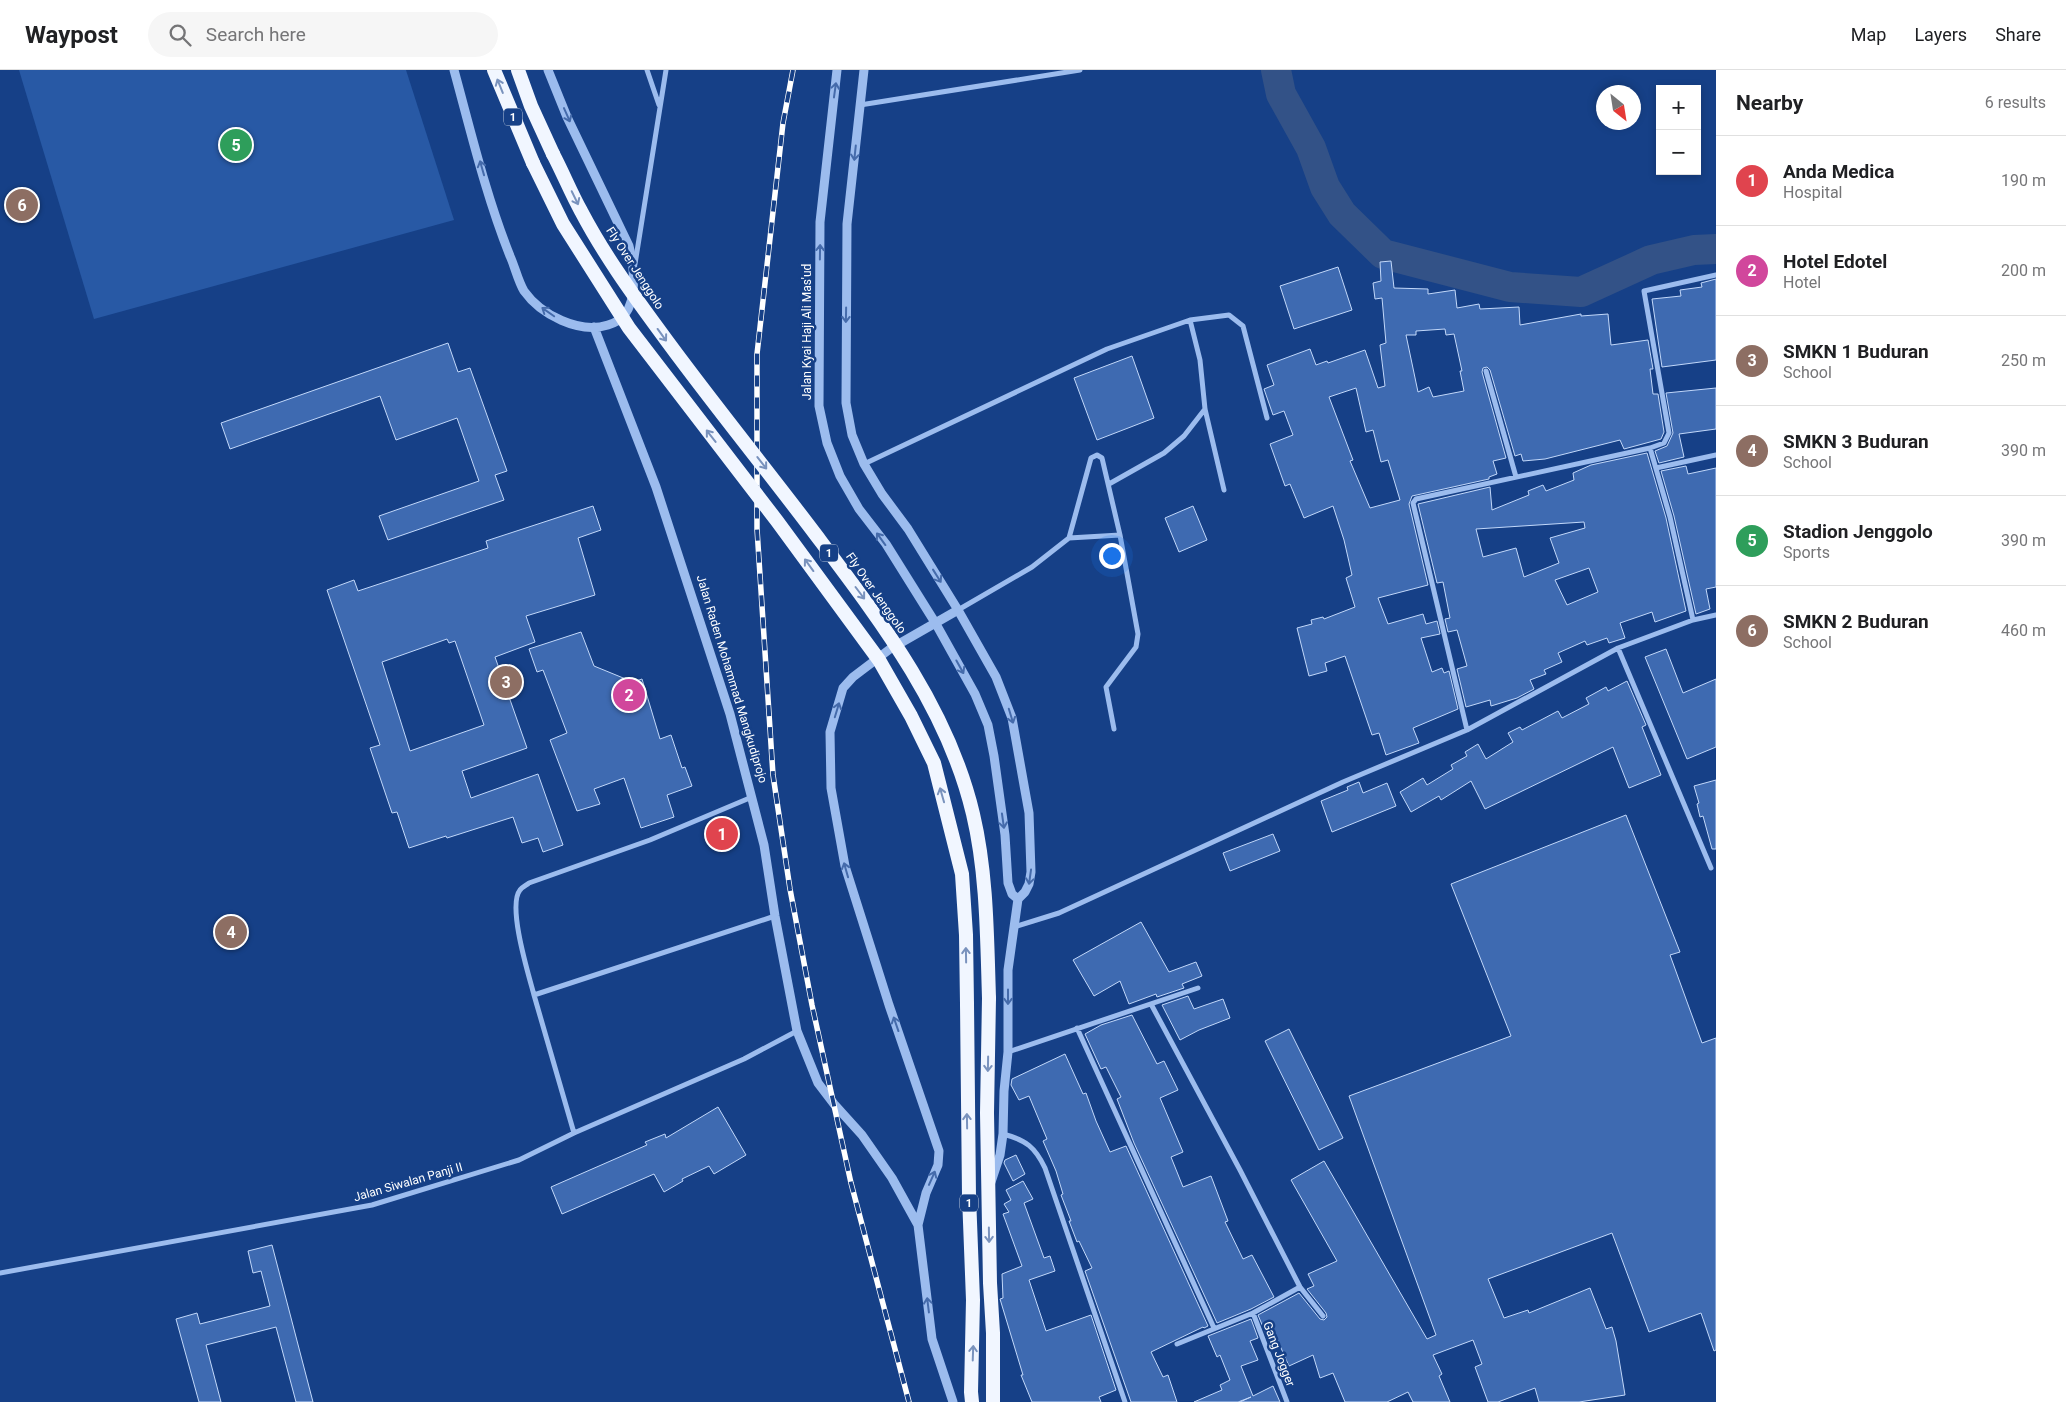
<!DOCTYPE html>
<meta charset="utf-8">
<style>
:root{--surface:#fff;--page:#f6f6f6;--text:#202124;--muted:#757577;--line:#e0e0e0;--accent:#84743c}
body{margin:0;font-family:Roboto,sans-serif;background:var(--page);color:var(--text)}
.controls{position:absolute;right:15px;top:15px;display:grid;overflow:hidden;border-radius:0px;box-shadow:0 2px 8px #0003}
.controls button{width:45px;height:45px;display:grid;place-items:center;padding:0;border:0;border-bottom:1px solid var(--line);background:var(--surface);color:var(--text);font:25px sans-serif}
.compass{position:absolute;left:1596px;top:15px;width:45px;height:45px;border-radius:50%;background:var(--surface);box-shadow:0 2px 8px #0003;rotate:150deg}
.you{position:absolute;left:1111px;top:485px;width:18px;height:18px;margin:-12px;border:4px solid #fff;border-radius:50%;background:#1a73e8;box-shadow:0 0 0 8px #1a73e833}
.badge{display:grid;place-items:center;width:32px;height:32px;border-radius:50%;background:var(--accent);color:#fff;font-size:16px;font-weight:700}
.pin{position:absolute;translate:-50% -50%;border:2px solid #fff;box-shadow:0 1px 5px #0006}
.list{margin:0;padding:0;list-style:none}
h2{display:flex;justify-content:space-between;align-items:center;height:65px;margin:0;padding:0 20px;font-size:21px}
h2 small{font-size:16px;font-weight:400;color:var(--muted)}
.list li{display:grid;grid-template-columns:32px 1fr auto;gap:15px;align-items:center;box-sizing:border-box;height:90px;padding:0 20px;border-top:1px solid var(--line)}
.list b{display:block;font-size:19px;white-space:nowrap}
.list p{margin:0;font-size:16px;white-space:nowrap;color:var(--muted)}
.list em{font-size:16px;font-style:normal;color:var(--muted)}
.icon{flex:none;width:28px;height:28px;fill:none;stroke:currentColor;stroke-width:2;stroke-linecap:round;stroke-linejoin:round}
.map{position:relative;flex:none;width:1716px;height:1332px;overflow:hidden}
header{display:flex;align-items:center;gap:30px;box-sizing:border-box;height:70px;padding:0 25px;background:var(--surface);border-bottom:1px solid var(--line)}
header strong{font-size:24px}
nav{display:flex;gap:28px;margin-inline-start:auto;font-size:18px}
.search{width:350px;height:45px;background:var(--page);display:flex;align-items:center;gap:12px;box-sizing:border-box;padding:0 18px;border-radius:28px;color:var(--muted);font-size:19px}
main{display:flex}
aside{flex:1;background:var(--surface)}
.map>svg:first-child{display:block}
.green{fill:#2859a5}
.lines{fill:none;stroke-linecap:round;stroke-linejoin:round}
.river{stroke:#335287;stroke-width:30}
.building{fill:#3e6ab1;stroke:#c2d8fa;fill-rule:evenodd}
.minor{stroke:#9cbcee;stroke-width:5}
.tertiary{stroke:#9cbcee;stroke-width:9}
.trunk{stroke:#f1f6ff;stroke-width:14}
.rail-casing{stroke:#fff;stroke-width:5.5}
.rail{stroke:#164087;stroke-width:4;stroke-dasharray:11;stroke-linecap:butt}
.trunk-bridge{stroke:#f1f6ff;stroke-width:14}
.oneway{stroke:#7992bd}
.oneway2{stroke:#456bab}
.labels{text-anchor:middle;stroke-width:5;stroke-linejoin:round;paint-order:stroke}
.shield{fill:#164087;stroke:#b9c6db;stroke-width:1}
.shield-label{font-size:11px;font-weight:bold;fill:#fff}
.street-label{font-size:12px;fill:#fff;stroke:#164087}
</style>
<header>
<strong>Waypost</strong>
<div class="search"><svg class="icon" aria-label="search" viewBox="0 0 24 24"><circle cx="10" cy="10" r="6"/><path d="M15 15l6 6"/></svg>Search here</div>
<nav><a>Map</a><a>Layers</a><a>Share</a></nav>
</header>
<main>
<div class="map">
<svg width="1716" height="1332" viewBox="0 0 1716 1332">
<rect width="100%" height="100%" fill="#164087"/>
<!-- green -->
<path class="green" d="M 19,0 L 406,0 L 454,150 L 94,249 Z"/>
<g class="lines">
<!-- river -->
<path class="river" d="M 1276,0 L 1281,24 L 1311,78 L 1325,117 L 1342,144 L 1383,184 L 1510,217 L 1581,222 L 1651,190 L 1694,180 L 1716,179"/>
</g>
<!-- building -->
<path class="building" d="M 1391,191 L 1394,218 L 1428,219 L 1428,224 L 1455,220 L 1457,238 L 1479,234 L 1480,239 L 1519,237 L 1520,255 L 1581,244 L 1581,246 L 1608,244 L 1611,275 L 1648,270 L 1653,299 L 1650,299 L 1653,324 L 1658,324 L 1664,362 L 1661,369 L 1624,379 L 1620,370 L 1545,389 L 1523,391 L 1521,384 L 1515,386 L 1490,300 L 1487,297 L 1483,298 L 1482,302 L 1506,388 L 1493,391 L 1497,404 L 1489,407 L 1489,409 L 1412,426 L 1409,434 L 1428,515 L 1378,528 L 1388,554 L 1423,544 L 1426,554 L 1437,551 L 1440,564 L 1421,568 L 1432,602 L 1442,598 L 1444,603 L 1449,601 L 1458,639 L 1413,658 L 1419,673 L 1386,685 L 1379,663 L 1372,665 L 1345,586 L 1325,593 L 1327,601 L 1309,606 L 1297,558 L 1312,554 L 1311,550 L 1323,547 L 1324,549 L 1355,537 L 1346,508 L 1352,505 L 1344,470 L 1333,436 L 1304,448 L 1290,414 L 1285,416 L 1270,374 L 1293,365 L 1284,341 L 1273,345 L 1264,319 L 1274,315 L 1267,295 L 1310,279 L 1316,295 L 1327,291 L 1328,293 L 1365,280 L 1378,318 L 1385,316 L 1380,275 L 1386,273 L 1382,228 L 1375,229 L 1373,213 L 1381,211 L 1380,192 ZM 1445,259 L 1446,265 L 1454,264 L 1462,301 L 1460,301 L 1464,321 L 1433,327 L 1429,317 L 1418,322 L 1406,265 L 1416,265 L 1416,261 ZM 1356,318 L 1366,362 L 1373,360 L 1381,392 L 1388,390 L 1400,430 L 1370,438 L 1350,391 L 1353,390 L 1329,327 Z
M 1338,197 L 1352,240 L 1294,259 L 1280,216 Z
M 1716,209 L 1716,290 L 1662,297 L 1652,229 L 1681,226 L 1680,220 L 1702,217 L 1701,213 Z
M 448,273 L 458,302 L 470,298 L 507,401 L 495,405 L 504,430 L 388,470 L 379,446 L 479,411 L 457,348 L 396,370 L 380,326 L 230,379 L 221,353 Z
M 1132,286 L 1154,348 L 1097,370 L 1074,308 Z
M 1716,318 L 1716,359 L 1679,364 L 1684,387 L 1659,393 L 1655,381 L 1667,376 L 1673,363 L 1666,323 Z
M 1647,383 L 1666,448 L 1686,541 L 1655,552 L 1652,542 L 1620,553 L 1625,568 L 1609,573 L 1607,568 L 1587,575 L 1585,571 L 1558,583 L 1562,592 L 1544,600 L 1546,604 L 1530,610 L 1534,619 L 1517,628 L 1491,636 L 1490,630 L 1466,637 L 1457,599 L 1467,596 L 1457,560 L 1448,562 L 1445,549 L 1450,548 L 1443,512 L 1437,513 L 1418,434 L 1490,417 L 1492,440 L 1529,425 L 1528,421 L 1543,415 L 1546,421 L 1574,410 L 1573,403 L 1591,395 ZM 1584,452 L 1585,458 L 1550,468 L 1559,493 L 1524,507 L 1516,478 L 1483,487 L 1476,459 ZM 1589,498 L 1598,522 L 1567,535 L 1555,510 Z
M 1686,396 L 1688,404 L 1716,398 L 1716,517 L 1706,519 L 1710,539 L 1696,544 L 1674,446 L 1661,401 Z
M 593,436 L 601,460 L 578,468 L 595,525 L 526,546 L 535,572 L 495,587 L 527,678 L 462,701 L 471,728 L 538,704 L 563,775 L 543,782 L 538,768 L 522,773 L 513,747 L 447,768 L 446,766 L 409,778 L 397,742 L 392,743 L 370,678 L 380,675 L 327,520 L 354,510 L 358,521 L 488,478 L 486,471 ZM 447,569 L 449,573 L 455,571 L 484,655 L 410,681 L 382,592 Z
M 1193,436 L 1207,470 L 1179,482 L 1165,448 Z
M 581,562 L 594,596 L 633,612 L 642,609 L 660,669 L 671,665 L 682,698 L 685,697 L 692,716 L 667,725 L 674,747 L 641,758 L 624,708 L 594,719 L 600,734 L 577,741 L 550,670 L 567,663 L 543,600 L 537,602 L 529,579 Z
M 1666,579 L 1683,623 L 1716,609 L 1716,677 L 1687,689 L 1645,587 Z
M 1627,611 L 1646,655 L 1642,657 L 1661,705 L 1629,718 L 1613,677 L 1485,739 L 1471,711 L 1441,730 L 1439,726 L 1411,742 L 1400,722 L 1423,708 L 1427,715 L 1453,699 L 1451,695 L 1467,686 L 1465,682 L 1478,674 L 1486,689 L 1513,672 L 1508,663 L 1520,657 L 1522,660 L 1558,641 L 1562,648 L 1589,634 L 1586,628 L 1606,617 L 1608,621 Z
M 1716,710 L 1716,779 L 1712,779 L 1703,746 L 1700,747 L 1697,734 L 1699,733 L 1694,716 Z
M 1359,712 L 1363,723 L 1387,713 L 1396,736 L 1332,762 L 1321,731 L 1348,720 L 1347,717 Z
M 1626,745 L 1680,882 L 1670,885 L 1702,973 L 1716,968 L 1716,1280 L 1714,1281 L 1701,1243 L 1649,1262 L 1612,1163 L 1488,1209 L 1504,1248 L 1528,1240 L 1529,1243 L 1590,1218 L 1606,1259 L 1612,1257 L 1616,1271 L 1625,1325 L 1579,1332 L 1539,1332 L 1535,1318 L 1498,1332 L 1488,1332 L 1475,1297 L 1482,1294 L 1473,1270 L 1433,1285 L 1442,1304 L 1439,1306 L 1450,1332 L 1413,1332 L 1408,1322 L 1387,1332 L 1345,1332 L 1333,1303 L 1320,1308 L 1313,1285 L 1289,1296 L 1273,1260 L 1266,1264 L 1258,1245 L 1299,1223 L 1320,1249 L 1324,1250 L 1327,1247 L 1326,1243 L 1307,1219 L 1314,1216 L 1308,1204 L 1337,1191 L 1291,1110 L 1324,1091 L 1427,1269 L 1436,1265 L 1349,1026 L 1511,966 L 1451,814 Z
M 1273,764 L 1280,781 L 1230,801 L 1223,783 Z
M 1141,852 L 1169,902 L 1196,892 L 1202,906 L 1182,914 L 1184,918 L 1157,927 L 1156,924 L 1129,934 L 1120,911 L 1094,926 L 1073,890 Z
M 1188,926 L 1194,939 L 1223,929 L 1230,948 L 1199,960 L 1180,970 L 1162,935 Z
M 1132,945 L 1157,994 L 1164,991 L 1178,1020 L 1160,1028 L 1183,1082 L 1171,1087 L 1183,1117 L 1211,1106 L 1228,1151 L 1225,1152 L 1243,1189 L 1252,1185 L 1274,1227 L 1251,1239 L 1217,1253 L 1134,1073 L 1117,1029 L 1121,1027 L 1106,997 L 1101,999 L 1085,964 L 1101,955 Z
M 1289,959 L 1343,1068 L 1319,1080 L 1265,971 Z
M 1065,984 L 1083,1024 L 1086,1023 L 1096,1051 L 1110,1082 L 1126,1076 L 1208,1256 L 1204,1258 L 1203,1257 L 1151,1282 L 1163,1307 L 1168,1305 L 1177,1332 L 1131,1332 L 1085,1201 L 1092,1198 L 1079,1171 L 1077,1172 L 1069,1151 L 1071,1151 L 1061,1125 L 1063,1124 L 1056,1101 L 1043,1071 L 1047,1069 L 1029,1026 L 1019,1030 L 1011,1015 L 1012,1009 Z
M 718,1037 L 746,1085 L 714,1104 L 709,1096 L 682,1109 L 683,1111 L 664,1122 L 654,1104 L 562,1144 L 551,1117 L 647,1075 L 645,1072 L 665,1064 L 666,1068 Z
M 1016,1085 L 1025,1104 L 1013,1111 L 1004,1093 L 1005,1090 Z
M 1023,1111 L 1033,1129 L 1024,1133 L 1044,1188 L 1050,1186 L 1055,1201 L 1029,1210 L 1046,1261 L 1091,1245 L 1116,1320 L 1099,1327 L 1101,1332 L 1032,1332 L 1021,1305 L 1023,1305 L 1000,1229 L 1003,1228 L 1002,1204 L 1022,1196 L 1003,1144 L 1009,1142 L 1004,1134 L 1011,1130 L 1006,1120 Z
M 272,1175 L 313,1332 L 296,1332 L 276,1257 L 206,1275 L 221,1332 L 199,1332 L 176,1249 L 197,1243 L 200,1254 L 270,1236 L 261,1201 L 253,1203 L 248,1181 Z
M 1251,1249 L 1258,1268 L 1250,1271 L 1258,1290 L 1241,1296 L 1253,1326 L 1273,1316 L 1280,1332 L 1240,1332 L 1251,1327 L 1238,1332 L 1194,1332 L 1222,1320 L 1220,1315 L 1230,1310 L 1220,1285 L 1217,1287 L 1208,1266 Z"/>
<g class="lines">
<!-- minor -->
<path class="minor" d="M 647,0 L 659,35
M 860,35 L 1080,0
M 635,194 L 666,0
M 1190,250 L 1229,245 L 1243,256 L 1267,348
M 1486,301 L 1516,407
M 1650,378 L 1670,447 L 1693,550
M 864,394 L 1107,279 L 1190,250 L 1200,290 L 1205,339 L 1224,420
M 1656,398 L 1716,385
M 1109,414 L 1164,383 L 1184,366 L 1205,339
M 1069,468 L 1120,465
M 958,540 L 1032,497 L 1069,468 L 1091,388 L 1097,385 L 1102,388 L 1120,465 L 1138,564 L 1136,577 L 1106,617 L 1114,659
M 1618,578 L 1711,798
M 1467,660 L 1413,433 L 1416,429 L 1650,378 L 1664,373 L 1669,363 L 1644,221 L 1716,205
M 752,727 L 650,770 L 529,813 C 527,815 522,817 520,820 C 507,836 529,906 534,925 L 775,846
M 1014,857 L 1059,843 L 1343,712 L 1467,660 L 1618,578 L 1693,550 L 1716,545
M 534,925 L 574,1063
M 1151,934 L 1240,1100 L 1300,1217 L 1323,1246
M 1077,958 L 1214,1258
M 1008,982 L 1198,918
M 1003,1064 C 1026,1070 1035,1077 1045,1098 L 1125,1332
M 0,1203 L 372,1135 L 519,1090 L 574,1063 L 744,989 L 797,961
M 1253,1243 L 1287,1332
M 1177,1274 L 1253,1243 L 1300,1217"/>
<!-- tertiary -->
<path class="tertiary" d="M 454,0 C 471,62 486,126 510,186 C 515,197 518,211 524,221 C 541,245 579,264 608,255 C 614,253 620,251 624,246 C 638,228 634,196 629,176 L 567,47 L 548,0
M 837,0 L 820,152 L 819,336 L 827,373 L 840,406 L 859,439 L 886,474 L 936,554 L 975,624 L 988,655 L 994,686 L 1005,765 L 1008,813 L 1012,824 L 1018,829 L 1008,900 L 1008,982 L 1004,1021 L 1003,1064 L 1000,1085 L 991,1112
M 864,0 L 847,154 L 846,333 L 852,365 L 864,394 L 882,424 L 908,459 L 958,540 L 996,607 L 1012,648 L 1029,743 L 1031,802 L 1029,814 L 1025,822 L 1018,829
M 594,257 L 656,417 L 730,644 L 764,775 L 775,846 L 797,961 L 818,1013 L 834,1034 L 862,1065 L 892,1108 L 918,1155
M 953,1332 L 932,1269 L 918,1155 L 926,1123 L 938,1095 L 939,1081 L 889,935 L 845,796 L 831,718 L 830,662 L 843,618 L 853,607 L 890,579 L 958,540"/>
<!-- trunk -->
<path class="trunk" d="M 494,0 L 533,93
M 518,0 L 531,36 L 553,84
M 989,928 L 987,1043 L 990,1213 L 993,1263 L 993,1332
M 967,934 L 969,1126 L 973,1230 L 971,1322 L 972,1332"/>
<!-- rail casing -->
<g class="rail-casing">
<path id="rail" d="M 793,0 L 783,53 L 757,284 L 757,459 L 773,705 L 790,819 L 812,935 L 851,1113 L 909,1332"/>
</g>
<!-- rail -->
<use href="#rail" class="rail"/>
<!-- trunk-bridge -->
<path class="trunk-bridge" d="M 553,84 C 563,103 571,123 581,141 C 603,183 631,222 659,260 C 709,329 764,396 816,465 C 880,550 948,638 973,744 C 987,803 987,867 989,928
M 533,93 L 563,154 L 629,258 L 777,451 L 879,590 L 911,646 L 934,693 L 962,804 L 966,865 L 967,934"/>
</g>
<!-- one-way arrows -->
<defs><path id="oneway-shaft" d="M-6 0H5M1.5-3L5.5 0L1.5 3" fill="none" stroke-width="1.6" stroke-linecap="round" stroke-linejoin="round" transform="scale(1.25)"/></defs>
<g class="oneway">
<use href="#oneway-shaft" transform="translate(500 16) rotate(-112)"/>
<use href="#oneway-shaft" transform="translate(575 128) rotate(64)"/>
<use href="#oneway-shaft" transform="translate(662 265) rotate(54)"/>
<use href="#oneway-shaft" transform="translate(711 366) rotate(-128)"/>
<use href="#oneway-shaft" transform="translate(762 393) rotate(52)"/>
<use href="#oneway-shaft" transform="translate(809 495) rotate(-126)"/>
<use href="#oneway-shaft" transform="translate(860 523) rotate(53)"/>
<use href="#oneway-shaft" transform="translate(942 725) rotate(-106)"/>
<use href="#oneway-shaft" transform="translate(966 885) rotate(-91)"/>
<use href="#oneway-shaft" transform="translate(988 994) rotate(91)"/>
<use href="#oneway-shaft" transform="translate(967 1051) rotate(-91)"/>
<use href="#oneway-shaft" transform="translate(989 1165) rotate(89)"/>
<use href="#oneway-shaft" transform="translate(973 1283) rotate(-88)"/>
</g>
<g class="oneway2">
<use href="#oneway-shaft" transform="translate(835 20) rotate(-82)"/>
<use href="#oneway-shaft" transform="translate(567 45) rotate(66)"/>
<use href="#oneway-shaft" transform="translate(855 83) rotate(96)"/>
<use href="#oneway-shaft" transform="translate(482 98) rotate(-106)"/>
<use href="#oneway-shaft" transform="translate(820 182) rotate(-89)"/>
<use href="#oneway-shaft" transform="translate(548 242) rotate(-145)"/>
<use href="#oneway-shaft" transform="translate(846 245) rotate(91)"/>
<use href="#oneway-shaft" transform="translate(881 469) rotate(-126)"/>
<use href="#oneway-shaft" transform="translate(937 506) rotate(58)"/>
<use href="#oneway-shaft" transform="translate(960 597) rotate(61)"/>
<use href="#oneway-shaft" transform="translate(837 640) rotate(-73)"/>
<use href="#oneway-shaft" transform="translate(1011 646) rotate(73)"/>
<use href="#oneway-shaft" transform="translate(1003 751) rotate(82)"/>
<use href="#oneway-shaft" transform="translate(846 800) rotate(-106)"/>
<use href="#oneway-shaft" transform="translate(1030 807) rotate(98)"/>
<use href="#oneway-shaft" transform="translate(1008 927) rotate(90)"/>
<use href="#oneway-shaft" transform="translate(896 954) rotate(-109)"/>
<use href="#oneway-shaft" transform="translate(932 1108) rotate(-66)"/>
<use href="#oneway-shaft" transform="translate(928 1235) rotate(-97)"/>
</g>
<g class="labels">
<!-- shield labels -->
<g class="shield">
<rect x="504" y="38.5" width="18" height="17" rx="4"/>
<rect x="820" y="474.5" width="18" height="17" rx="4"/>
<rect x="960" y="1124.5" width="18" height="17" rx="4"/>
</g>
<g class="shield-label">
<text x="513" y="51">1</text>
<text x="829" y="487">1</text>
<text x="969" y="1137">1</text>
</g>
<!-- street labels -->
<g class="street-label">
<text transform="translate(635 198) rotate(57)" y="4">Fly Over Jenggolo</text>
<text transform="translate(807 262) rotate(-90)" y="4">Jalan Kyai Haji Ali Mas'ud</text>
<text transform="translate(876 523) rotate(55)" y="4">Fly Over Jenggolo</text>
<text transform="translate(732 609) rotate(73)" y="4">Jalan Raden Mohammad Mangkudiprojo</text>
<text transform="translate(408 1112) rotate(-16)" y="4">Jalan Siwalan Panji II</text>
<text transform="translate(1279 1284) rotate(69)" y="4">Gang Jogger</text>
</g>
</g>
</svg>
<div class="controls">
<button>+</button>
<button>−</button>
</div>
<svg class="compass" viewBox="-18 -18 36 36"><path d="M0-13l5 13h-10z" fill="#e53935"/><path d="M0 13l5-13h-10z" fill="#757577"/></svg>
<div class="you"></div>
<div class="pin badge" style="left:722px;top:764px;background:#e0444e">1</div>
<div class="pin badge" style="left:629px;top:625px;background:#d1479c">2</div>
<div class="pin badge" style="left:506px;top:612px;background:#8d6e63">3</div>
<div class="pin badge" style="left:231px;top:862px;background:#8d6e63">4</div>
<div class="pin badge" style="left:236px;top:75px;background:#2e9e5b">5</div>
<div class="pin badge" style="left:22px;top:135px;background:#8d6e63">6</div>
</div>
<aside>
<h2>Nearby<small>6 results</small></h2>
<ul class="list">
<li><span class="badge" style="background:#e0444e">1</span><div><b>Anda Medica</b><p>Hospital</p></div><em>190 m</em></li>
<li><span class="badge" style="background:#d1479c">2</span><div><b>Hotel Edotel</b><p>Hotel</p></div><em>200 m</em></li>
<li><span class="badge" style="background:#8d6e63">3</span><div><b>SMKN 1 Buduran</b><p>School</p></div><em>250 m</em></li>
<li><span class="badge" style="background:#8d6e63">4</span><div><b>SMKN 3 Buduran</b><p>School</p></div><em>390 m</em></li>
<li><span class="badge" style="background:#2e9e5b">5</span><div><b>Stadion Jenggolo</b><p>Sports</p></div><em>390 m</em></li>
<li><span class="badge" style="background:#8d6e63">6</span><div><b>SMKN 2 Buduran</b><p>School</p></div><em>460 m</em></li>
</ul>
</aside>
</main>
